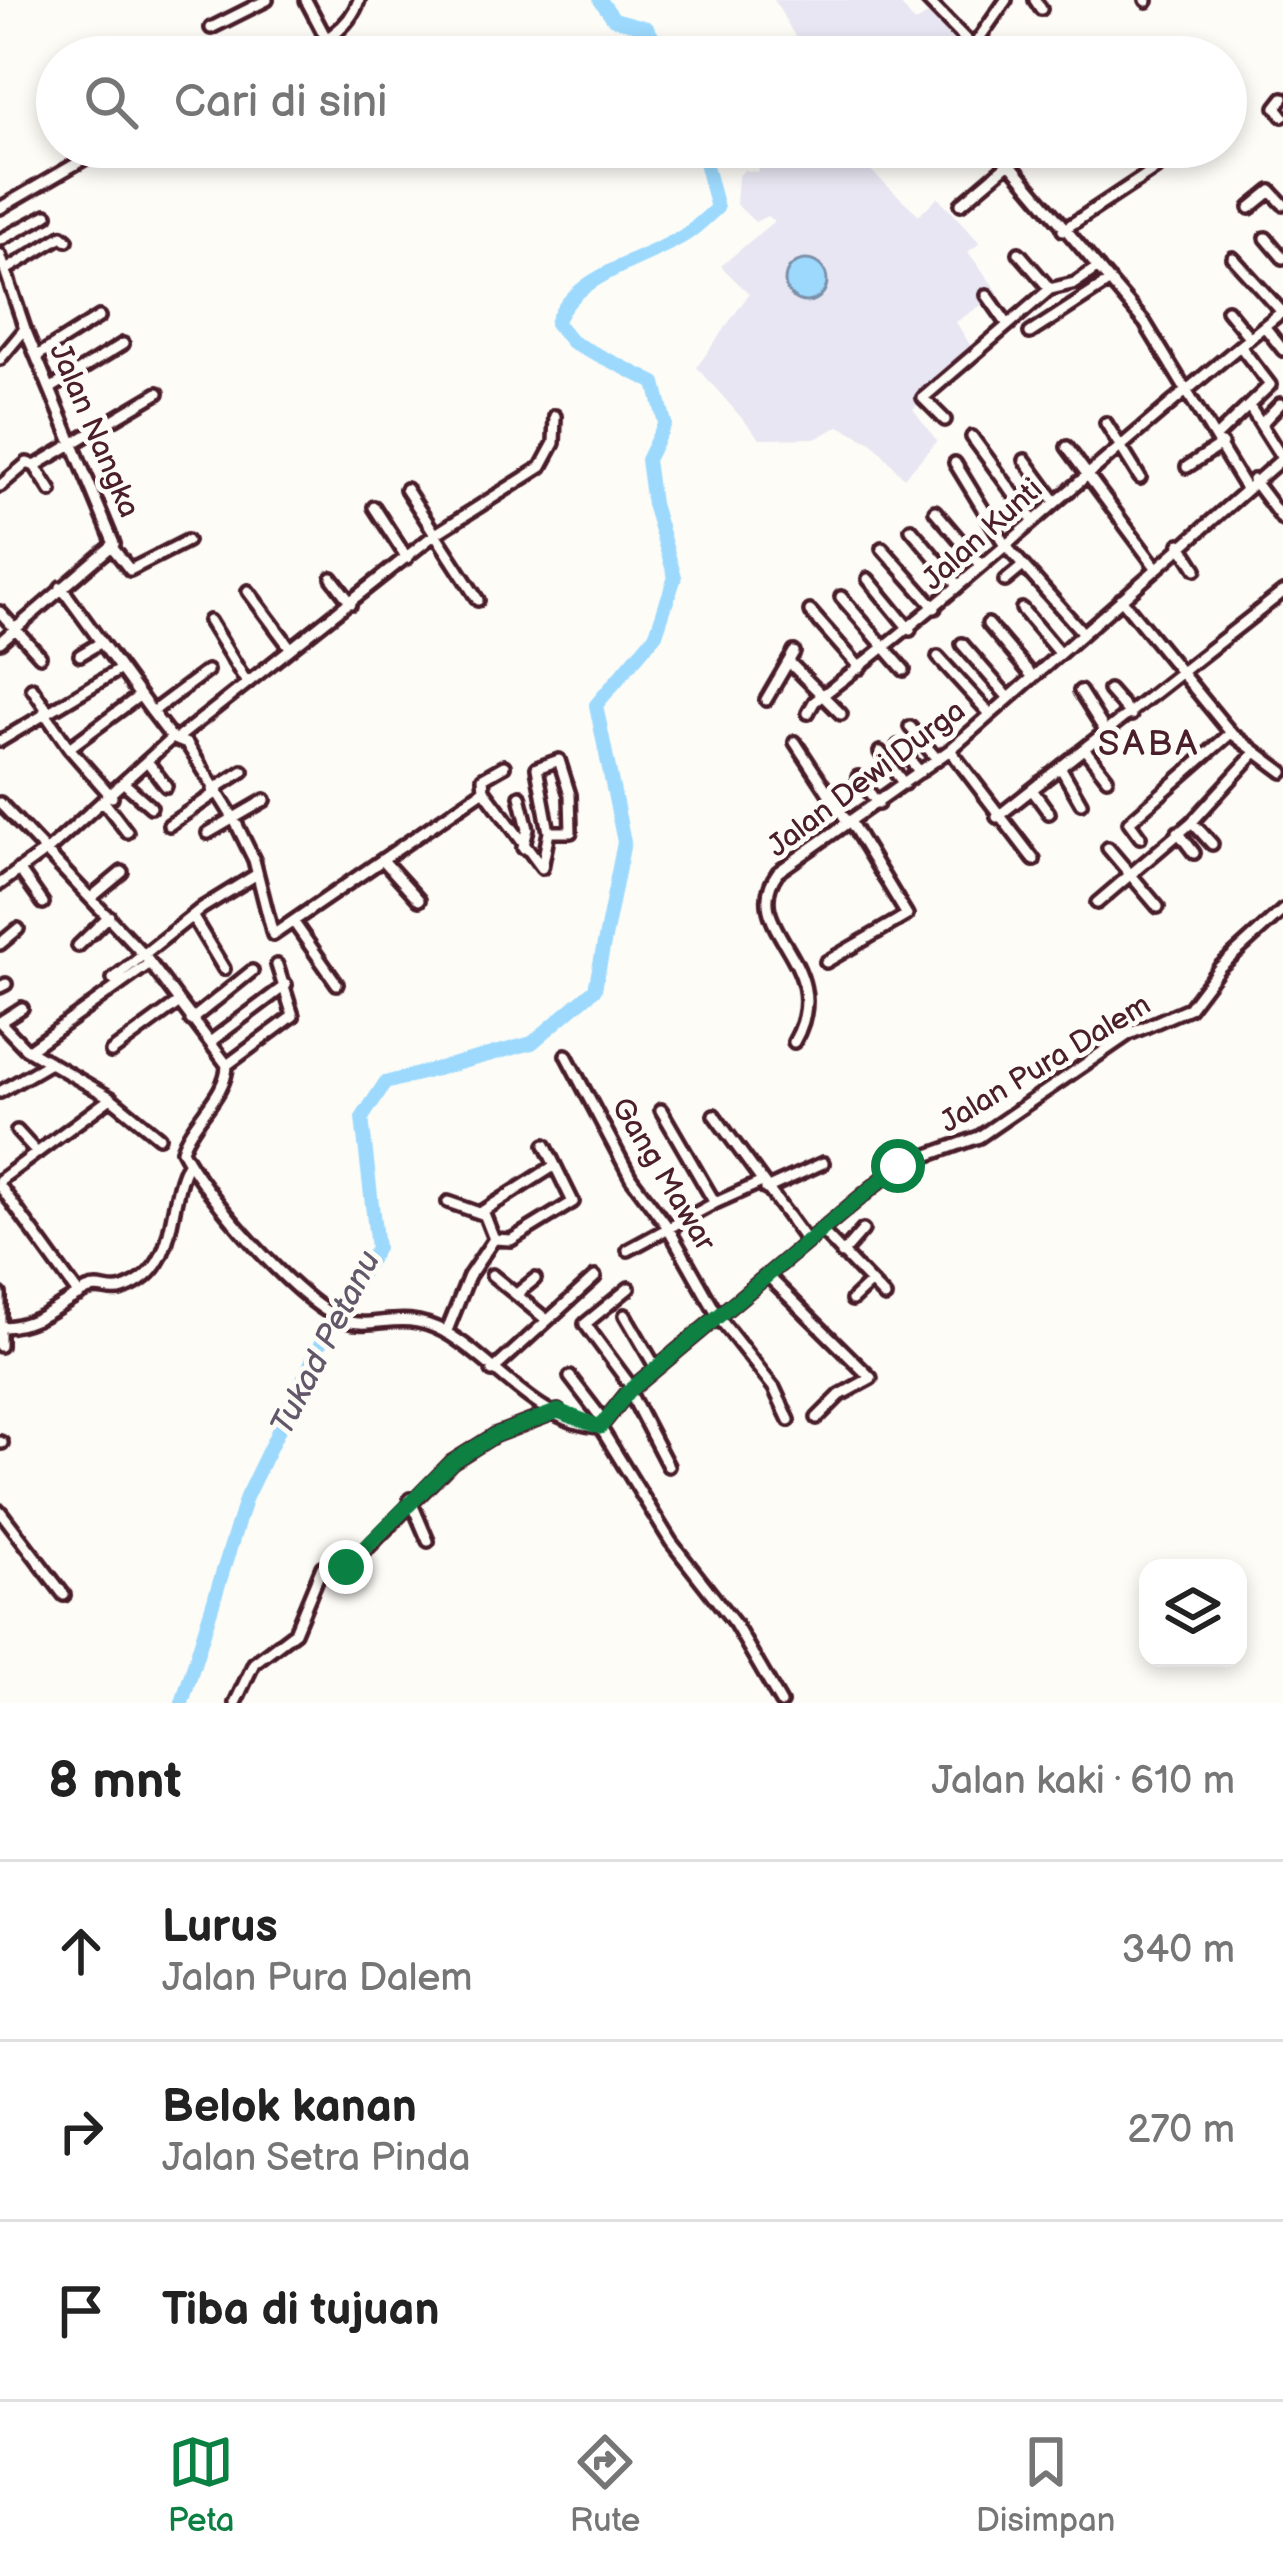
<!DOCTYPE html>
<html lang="id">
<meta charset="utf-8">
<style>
:root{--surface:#fff;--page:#f2f2f2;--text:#222;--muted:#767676;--line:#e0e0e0;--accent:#0b8043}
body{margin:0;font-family:"Balsamiq Sans",sans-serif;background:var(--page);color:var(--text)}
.controls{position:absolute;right:36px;bottom:36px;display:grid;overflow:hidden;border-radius:24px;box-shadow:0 6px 18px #0003}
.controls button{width:108px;height:108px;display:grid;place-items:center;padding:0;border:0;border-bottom:3px solid var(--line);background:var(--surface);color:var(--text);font:60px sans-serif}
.stop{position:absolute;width:36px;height:36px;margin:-27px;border:9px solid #0b8043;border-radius:50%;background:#fff}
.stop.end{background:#0b8043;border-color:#fff;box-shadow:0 3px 12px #0008}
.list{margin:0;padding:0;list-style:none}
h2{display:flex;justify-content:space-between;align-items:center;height:156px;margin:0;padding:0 48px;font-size:51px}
h2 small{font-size:39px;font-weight:400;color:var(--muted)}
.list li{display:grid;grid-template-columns:78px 1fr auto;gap:36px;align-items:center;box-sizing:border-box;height:180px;padding:0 48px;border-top:3px solid var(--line)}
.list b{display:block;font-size:45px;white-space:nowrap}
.list p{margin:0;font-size:39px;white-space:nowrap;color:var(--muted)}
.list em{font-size:39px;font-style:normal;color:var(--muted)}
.icon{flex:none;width:66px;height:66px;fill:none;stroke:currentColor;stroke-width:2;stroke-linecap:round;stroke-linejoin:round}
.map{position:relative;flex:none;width:1283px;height:1703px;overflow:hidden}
.search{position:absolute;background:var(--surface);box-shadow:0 6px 18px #0003;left:36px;right:36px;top:36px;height:132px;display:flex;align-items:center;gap:30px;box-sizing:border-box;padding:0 42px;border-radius:66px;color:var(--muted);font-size:45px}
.sheet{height:696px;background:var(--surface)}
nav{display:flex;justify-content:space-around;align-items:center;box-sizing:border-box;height:168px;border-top:3px solid var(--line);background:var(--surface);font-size:33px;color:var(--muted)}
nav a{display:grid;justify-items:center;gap:6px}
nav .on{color:var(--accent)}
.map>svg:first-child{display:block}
.built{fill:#e7e6f2}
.water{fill:#9cd9fd;stroke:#7b8fa9;stroke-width:3}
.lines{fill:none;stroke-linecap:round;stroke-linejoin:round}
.river{stroke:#9cd9fd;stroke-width:14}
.minor-casing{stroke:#4a1f2b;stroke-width:18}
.minor{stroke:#fdfcf7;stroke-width:9}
.route{stroke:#0b8043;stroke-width:15}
.labels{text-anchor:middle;stroke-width:10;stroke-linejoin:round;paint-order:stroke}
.street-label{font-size:30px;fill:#4a1f2b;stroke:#fdfcf7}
.water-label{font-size:33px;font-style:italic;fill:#63576a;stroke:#fdfcf7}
.quarter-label{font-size:36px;letter-spacing:3px;fill:#4a1f2b;stroke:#fdfcf7}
</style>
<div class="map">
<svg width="1283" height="1703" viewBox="0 0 1283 1703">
<rect width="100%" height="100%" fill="#fdfcf7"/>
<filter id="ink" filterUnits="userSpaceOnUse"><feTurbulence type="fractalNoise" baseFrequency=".00833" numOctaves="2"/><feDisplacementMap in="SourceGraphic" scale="24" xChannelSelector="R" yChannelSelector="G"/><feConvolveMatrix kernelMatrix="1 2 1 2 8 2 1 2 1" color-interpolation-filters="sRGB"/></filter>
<g filter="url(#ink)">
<!-- built -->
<path class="built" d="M 774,0 L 897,0 L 915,23 L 933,11 L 961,41 L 944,57 L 807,57 Z
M 877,147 L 868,168 L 919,215 L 938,197 L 980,243 L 968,252 L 999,293 L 956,322 L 973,350 L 913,409 L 937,441 L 904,478 L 873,443 L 839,426 L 817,438 L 760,439 L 697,367 L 749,294 L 721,266 L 774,221 L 767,216 L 755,222 L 736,204 L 738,177 L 744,170 L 756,172 L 780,149 Z"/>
<!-- water -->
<path class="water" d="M785 281a21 21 0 1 1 42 0a21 21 0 1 1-42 0Z"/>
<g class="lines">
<!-- river -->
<path class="river" d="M 600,0 L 614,19 L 647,28 L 665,57
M 182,1703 L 246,1497 L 325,1334 L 377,1248 L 362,1118 L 385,1083 L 532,1043 L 595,989 L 624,842 L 596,705 L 656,634 L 675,577 L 653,504 L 647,460 L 665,423 L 655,383 L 572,342 L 556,323 C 576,272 648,260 688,233 C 698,226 708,216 717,208 L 701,147"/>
<!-- minor casing -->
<g class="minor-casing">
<path id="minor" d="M 306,0 L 327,40
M 927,0 L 972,46
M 1035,0 L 1041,9
M 1146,0 L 1147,1
M 211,28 L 267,0
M 290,57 C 318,44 348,32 359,0
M 966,57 L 1006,0
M 1283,98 L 1276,107 L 1283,116
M 996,147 L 1145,323 L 1245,487
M 961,204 L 1008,164
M 0,208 L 105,147
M 1250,208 L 1271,191 L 1283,204
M 1063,230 L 1167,161
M 1266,238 L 1283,258
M 0,240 L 47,215
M 1019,253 L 1050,289
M 0,255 L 25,329 L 0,359
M 1233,258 L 1283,313
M 6,270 L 62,236 L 67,240
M 987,295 L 1006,322
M 1227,310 L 1250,338
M 1264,326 L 1283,350
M 1030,333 L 1110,281
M 40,354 L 99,317
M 53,387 L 123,344
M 1249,406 L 1282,458
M 945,420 L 923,398 L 1050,289 L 1075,283 L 1098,267
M 1106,423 L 1140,478
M 1261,424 L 1280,404
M 1217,436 L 1270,385 L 1240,346
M 972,437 L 1032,519
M 1067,447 L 1155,566
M 1025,460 L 1055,501
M 955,463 L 1005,545 L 1082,632
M 35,466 L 51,491
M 1187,467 L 1222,444
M 1253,480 L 1283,520
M 0,486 L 27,463 L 35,466 L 158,393
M 406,489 L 478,600
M 374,507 L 407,558
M 935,511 L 981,565
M 911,529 L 958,585
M 1180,544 L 1196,569
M 112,547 L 130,570 L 187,541
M 882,548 L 935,608
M 332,578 L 351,603
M 868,579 L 910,630
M 1005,581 L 1023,566
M 61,587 L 152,712 L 172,738 L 187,744 L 234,819 L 254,860 L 273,935 L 484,790 L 483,778 L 504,766
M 248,591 L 289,646
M 841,597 L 904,670
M 1121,599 L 1231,733 L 1283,772
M 1022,609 L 1059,653
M 810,611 L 860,668
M 0,612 L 40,656
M 209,621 L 247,683
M 988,624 L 1032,676
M 0,642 L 114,544 L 25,329
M 962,644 L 1008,697
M 80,655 L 100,643
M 938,657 L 990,714
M 789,662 L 841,714
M 32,688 L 47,710
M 1109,690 L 1131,715
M 1080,691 L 1107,734
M 766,700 L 794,652
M 44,712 L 69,748
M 152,712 L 207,671
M 808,713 L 814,702 C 976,579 1123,438 1283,311
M 910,727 L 937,759
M 179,737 L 434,535 L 541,467 L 554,443 L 555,416
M 0,741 L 119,670
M 795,742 L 848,823
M 898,746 L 920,772
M 950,750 L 1034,860
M 1086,751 L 1107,778
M 880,752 L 904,784
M 147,761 L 166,786
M 1062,770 L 1081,803
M 858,777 L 878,804
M 125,784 L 151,807
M 213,790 L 243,771
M 484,790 L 542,868 L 549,832 L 537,768 L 559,760 L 570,795 L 571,832 L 549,832
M 1033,791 L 1049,813
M 520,796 L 528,829 L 523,848
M 112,797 L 69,748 L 139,696
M 0,803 L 144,955 L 227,1065 C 227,1094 191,1121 182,1150 C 204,1194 300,1306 346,1321 C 377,1330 401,1308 445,1332 C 495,1360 538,1424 600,1427
M 105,803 L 127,832
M 997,817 L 1283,592
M 1192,822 L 1212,844
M 169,825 L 216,793
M 1178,832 L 1194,853
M 208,833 L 265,800
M 1140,837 L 1129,822 L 1231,733
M 1108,848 L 1158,907
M 46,852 L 172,738
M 383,860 L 419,900
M 19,869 L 43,903
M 0,884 L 45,851
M 92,897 L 122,872
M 1097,903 L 1192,822 L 1255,753
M 194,919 L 224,969
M 295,924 L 337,984
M 0,944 L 18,929
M 78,946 L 109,916
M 826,962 L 907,915 L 850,821
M 113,979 L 202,908 L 254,876
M 0,987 L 6,984
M 191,1020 L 252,971
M 0,1022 L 25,1048 L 111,1098 L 159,1137
M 0,1022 L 22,1008
M 210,1042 L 286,985
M 794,1042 C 840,962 736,929 778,872 L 950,750 L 1283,458
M 30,1049 L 150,963
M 111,1052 L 178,1003
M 566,1055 L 631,1178 L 667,1226 L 719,1318 L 774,1388 L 789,1420
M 227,1065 L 293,1016 L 277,965
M 0,1092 L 50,1063
M 661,1110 L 715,1203 L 762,1182
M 714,1115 L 807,1242
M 17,1131 L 37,1153
M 0,1180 L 111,1098
M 0,1186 L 79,1295
M 766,1189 L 823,1163
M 448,1202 L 482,1214
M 821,1230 L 885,1297
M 494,1239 L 511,1240 L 573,1202 L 545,1145
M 494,1239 L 483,1211 L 554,1166
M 628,1250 L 715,1203
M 842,1254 L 863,1230
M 492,1275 L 547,1320
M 769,1277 L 871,1378 L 840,1395 L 817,1418
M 629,1288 L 585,1324 L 633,1389
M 519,1292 L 535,1279
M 0,1294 L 0,1346
M 852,1300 L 870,1283
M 625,1315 L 656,1368
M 4,1327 C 39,1325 57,1305 87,1290 C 100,1284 110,1294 123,1289 C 181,1269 165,1206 188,1163
M 446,1333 L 469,1276 L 494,1239
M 492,1371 L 595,1277
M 570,1377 L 603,1420
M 629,1391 L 668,1466
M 600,1427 L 629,1391 L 898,1166 L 979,1137 L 1129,1034 L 1189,1008 L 1220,967 L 1283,910
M 600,1427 L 671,1542 L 735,1624 L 781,1703
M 0,1442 L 2,1443
M 410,1499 L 428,1541
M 0,1511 L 64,1595
M 235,1703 L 254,1663 L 295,1632 L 322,1567 L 340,1569 L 357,1559 L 452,1462 L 495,1435 L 558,1411"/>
</g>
<!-- minor -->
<use href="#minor" class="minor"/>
</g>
</g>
<g class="lines" filter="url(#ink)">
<!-- route -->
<path class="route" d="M 346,1567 L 452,1462 L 495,1435 L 558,1411 L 600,1427 L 629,1391 L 898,1166"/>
</g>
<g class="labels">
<!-- street labels -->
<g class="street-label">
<text transform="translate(95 430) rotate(67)" y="10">Jalan Nangka</text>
<text transform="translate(982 534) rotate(-42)" y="10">Jalan Kunti</text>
<text transform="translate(866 778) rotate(-37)" y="10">Jalan Dewi Durga</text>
<text transform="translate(1045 1063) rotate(-31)" y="10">Jalan Pura Dalem</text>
<text transform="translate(664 1174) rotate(59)" y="10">Gang Mawar</text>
</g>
<!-- water labels -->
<g class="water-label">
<text transform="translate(324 1342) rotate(-63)" y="12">Tukad Petanu</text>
</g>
<!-- quarter labels -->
<g class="quarter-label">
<text x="1149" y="755">SABA</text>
</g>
</g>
</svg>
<div class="controls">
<button><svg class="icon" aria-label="layers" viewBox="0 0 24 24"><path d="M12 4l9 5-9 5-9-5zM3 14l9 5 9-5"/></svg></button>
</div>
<div class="stop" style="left:898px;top:1166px"></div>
<div class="stop end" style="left:346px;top:1567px"></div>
<div class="search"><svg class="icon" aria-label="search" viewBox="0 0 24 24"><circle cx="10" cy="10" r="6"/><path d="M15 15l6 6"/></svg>Cari di sini</div>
</div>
<section class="sheet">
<h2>8 mnt<small>Jalan kaki · 610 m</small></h2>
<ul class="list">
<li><svg class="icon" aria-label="ahead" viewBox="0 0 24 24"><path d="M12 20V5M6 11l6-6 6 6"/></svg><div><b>Lurus</b><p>Jalan Pura Dalem</p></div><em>340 m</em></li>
<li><svg class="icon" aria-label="right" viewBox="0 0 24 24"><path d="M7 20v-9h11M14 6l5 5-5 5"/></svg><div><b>Belok kanan</b><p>Jalan Setra Pinda</p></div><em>270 m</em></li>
<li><svg class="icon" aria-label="arrive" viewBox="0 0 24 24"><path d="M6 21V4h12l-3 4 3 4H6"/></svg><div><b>Tiba di tujuan</b></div></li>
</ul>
</section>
<nav>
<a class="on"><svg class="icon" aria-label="map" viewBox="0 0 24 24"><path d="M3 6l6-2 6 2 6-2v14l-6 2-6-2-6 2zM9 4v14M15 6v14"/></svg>Peta</a>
<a><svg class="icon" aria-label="directions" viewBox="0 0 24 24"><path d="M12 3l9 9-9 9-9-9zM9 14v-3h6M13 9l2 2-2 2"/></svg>Rute</a>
<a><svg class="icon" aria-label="saved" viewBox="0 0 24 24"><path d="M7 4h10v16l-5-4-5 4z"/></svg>Disimpan</a>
</nav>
